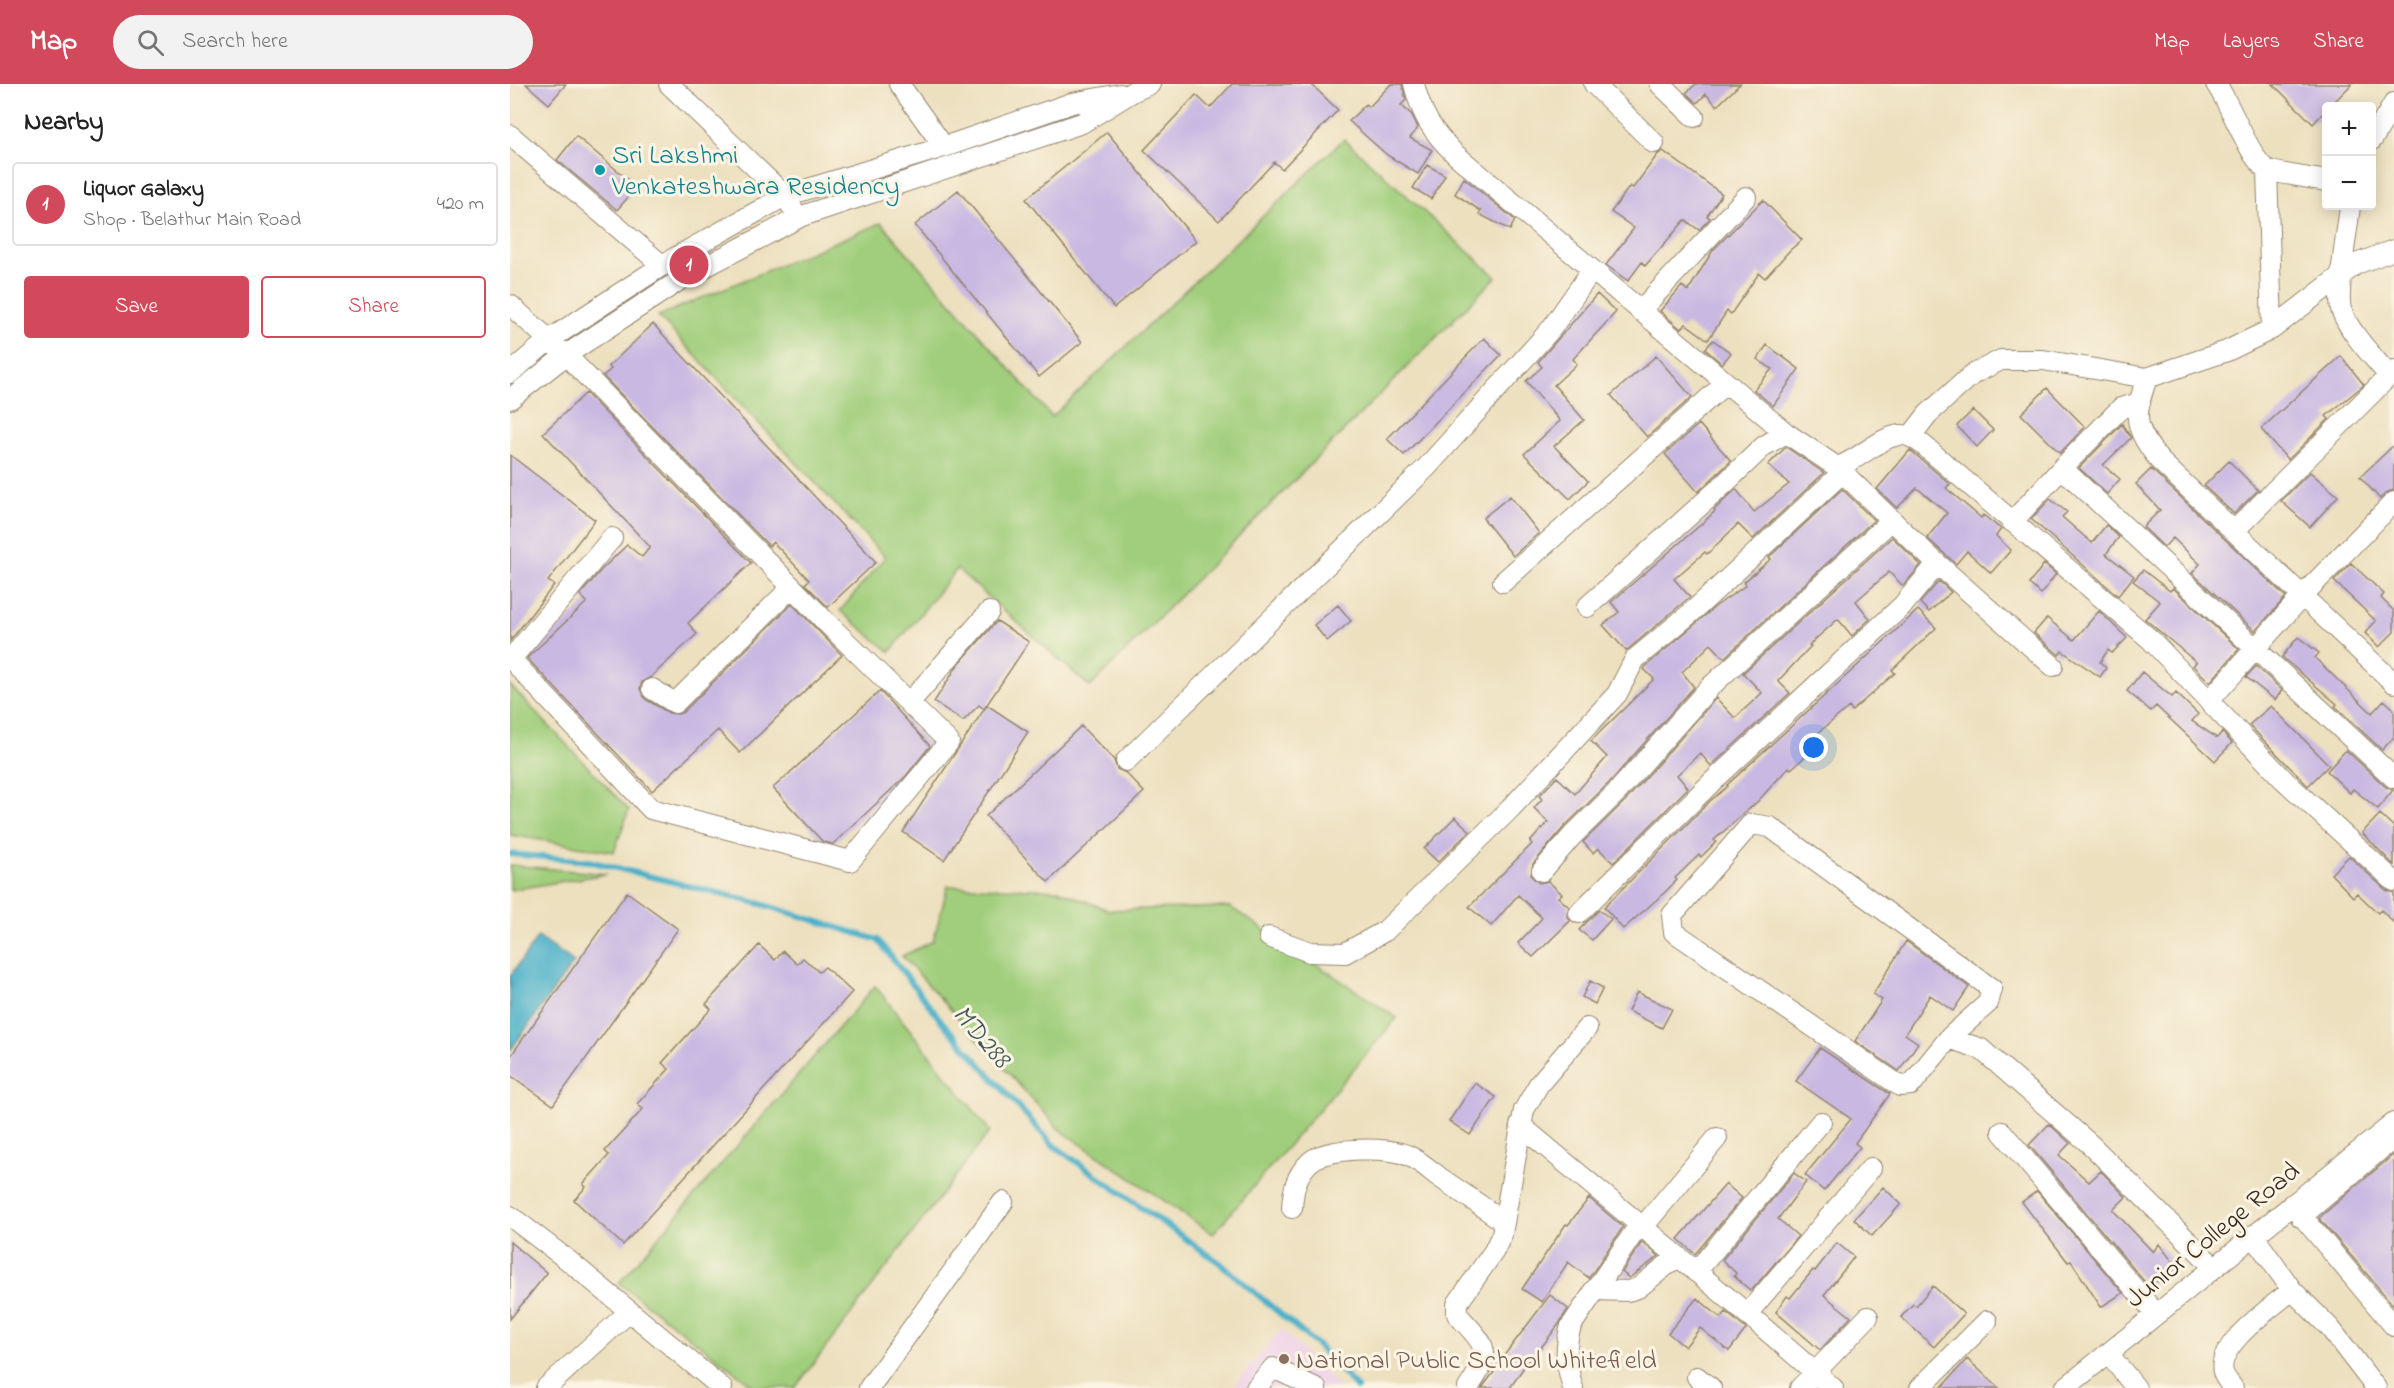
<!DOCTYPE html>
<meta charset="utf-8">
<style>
:root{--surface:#fff;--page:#f2f2f2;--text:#222;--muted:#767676;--line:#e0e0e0;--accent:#d1495b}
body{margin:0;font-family:"Indie Flower",sans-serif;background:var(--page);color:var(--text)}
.controls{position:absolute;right:18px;top:18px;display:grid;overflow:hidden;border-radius:6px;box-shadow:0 3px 15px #0003}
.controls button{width:54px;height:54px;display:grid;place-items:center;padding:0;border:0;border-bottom:2px solid var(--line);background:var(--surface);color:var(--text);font:30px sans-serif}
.you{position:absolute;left:1304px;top:664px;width:21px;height:21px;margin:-15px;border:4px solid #fff;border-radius:50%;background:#1a73e8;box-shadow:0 0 0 9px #1a73e833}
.badge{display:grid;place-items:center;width:39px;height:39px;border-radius:50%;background:var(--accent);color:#fff;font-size:20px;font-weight:700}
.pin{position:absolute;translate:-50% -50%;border:3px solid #fff;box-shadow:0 2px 6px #0006}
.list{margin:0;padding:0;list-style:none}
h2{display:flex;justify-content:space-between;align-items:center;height:78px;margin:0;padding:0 24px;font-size:26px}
h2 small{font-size:20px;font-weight:400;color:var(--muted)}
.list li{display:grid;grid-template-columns:39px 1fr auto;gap:18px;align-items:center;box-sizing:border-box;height:84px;margin:0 12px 12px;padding:0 12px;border:2px solid var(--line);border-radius:6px}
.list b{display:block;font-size:22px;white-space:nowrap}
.list p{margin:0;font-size:20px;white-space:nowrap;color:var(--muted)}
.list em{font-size:20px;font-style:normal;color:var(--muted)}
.actions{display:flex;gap:12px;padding:18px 24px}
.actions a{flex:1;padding:14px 0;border:2px solid var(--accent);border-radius:6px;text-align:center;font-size:21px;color:var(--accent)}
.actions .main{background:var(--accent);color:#fff}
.icon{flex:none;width:33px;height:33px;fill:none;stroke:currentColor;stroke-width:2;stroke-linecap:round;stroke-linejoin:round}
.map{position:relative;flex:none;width:1884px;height:1304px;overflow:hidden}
header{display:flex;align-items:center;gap:36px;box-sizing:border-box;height:84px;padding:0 30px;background:var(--accent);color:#fff}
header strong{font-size:28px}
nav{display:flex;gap:33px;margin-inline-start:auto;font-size:21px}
.search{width:420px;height:54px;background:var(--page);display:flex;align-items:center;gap:15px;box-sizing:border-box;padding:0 21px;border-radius:33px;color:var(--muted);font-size:22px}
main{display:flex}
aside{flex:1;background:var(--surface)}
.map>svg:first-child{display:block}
.built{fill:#eed0e8}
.green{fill:#a0ce7c;stroke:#6e7c4d;stroke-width:1.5}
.water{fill:#4ab0c9;stroke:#426d74;stroke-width:1.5}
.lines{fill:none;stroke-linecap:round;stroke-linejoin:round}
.stream{stroke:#4ab0c9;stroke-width:6}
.building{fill:#c9b8e2}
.minor-casing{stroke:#94856e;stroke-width:22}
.minor{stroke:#fff;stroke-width:20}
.culture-dot{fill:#0f9aa8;stroke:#fcf5e5;stroke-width:2}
.education-dot{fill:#8d6e63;stroke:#fcf5e5;stroke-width:2}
.labels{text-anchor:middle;stroke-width:6;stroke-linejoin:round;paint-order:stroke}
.culture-label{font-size:27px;fill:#0d838f;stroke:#fcf5e5;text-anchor:start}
.street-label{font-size:27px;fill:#3b2a1e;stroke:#fcf5e5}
.education-label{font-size:27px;fill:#785e54;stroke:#fcf5e5;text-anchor:start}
.water-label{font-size:28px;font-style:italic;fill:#40595a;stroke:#fcf5e5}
</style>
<header>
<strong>Map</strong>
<div class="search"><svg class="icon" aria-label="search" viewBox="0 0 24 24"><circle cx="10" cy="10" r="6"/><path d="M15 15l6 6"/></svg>Search here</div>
<nav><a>Map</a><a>Layers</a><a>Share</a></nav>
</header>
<main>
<aside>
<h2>Nearby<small></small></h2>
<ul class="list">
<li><span class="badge">1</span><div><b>Liquor Galaxy</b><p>Shop · Belathur Main Road</p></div><em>420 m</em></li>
</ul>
<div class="actions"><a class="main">Save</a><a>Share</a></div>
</aside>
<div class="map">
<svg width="1884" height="1304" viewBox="0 0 1884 1304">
<rect width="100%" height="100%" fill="#fcf5e5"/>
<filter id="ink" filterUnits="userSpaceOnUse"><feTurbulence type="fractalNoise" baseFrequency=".0167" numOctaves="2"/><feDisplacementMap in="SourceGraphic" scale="12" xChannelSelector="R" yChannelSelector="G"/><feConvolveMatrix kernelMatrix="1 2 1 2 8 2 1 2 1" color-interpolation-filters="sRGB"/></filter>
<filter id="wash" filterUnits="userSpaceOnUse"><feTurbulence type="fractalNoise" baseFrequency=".008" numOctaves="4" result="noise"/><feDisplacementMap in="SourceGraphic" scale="24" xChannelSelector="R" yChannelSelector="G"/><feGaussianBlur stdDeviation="1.35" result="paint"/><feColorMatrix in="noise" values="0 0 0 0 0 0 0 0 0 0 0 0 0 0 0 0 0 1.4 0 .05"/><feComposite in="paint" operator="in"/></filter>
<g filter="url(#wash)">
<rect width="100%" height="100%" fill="#ede0bf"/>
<!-- built -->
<path class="built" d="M 771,1245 L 830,1304 L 722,1304 Z"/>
<!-- green -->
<path class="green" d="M 834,55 L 986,193 L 580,603 L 447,485 L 380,568 L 330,527 L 375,473 L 148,232 L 371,139 L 542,333 Z
M 0,601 L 119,726 L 104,768 L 0,751 Z
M 0,781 L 97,790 L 0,806 Z
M 438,802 L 548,806 L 598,826 L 720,823 L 887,934 L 703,1150 L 550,1046 L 392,872 L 423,857 Z
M 365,902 L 480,1047 L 285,1304 L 246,1304 L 109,1199 Z"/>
<!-- water -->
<path class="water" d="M 28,853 L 64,878 L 0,967 L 0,892 Z"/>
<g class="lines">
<!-- stream -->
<path class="stream" d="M 0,770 L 79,777 L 251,820 L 368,856 L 433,939 L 543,1061 L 710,1179 L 807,1261 L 847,1304"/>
</g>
<g id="blocks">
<!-- building -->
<path class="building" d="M 16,0 L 56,0 L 39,20 Z
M 722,0 L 801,0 L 828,26 L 772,85 L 764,78 L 709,137 L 634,66 L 686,11 L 700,24 Z
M 881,0 L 892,0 L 896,16 L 891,21 L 902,31 L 908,44 L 900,54 L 922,66 L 908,90 L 877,71 L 839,37 L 856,20 L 859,23 Z
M 1186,0 L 1230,0 L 1207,22 L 1196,10 L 1187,19 L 1176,9 Z
M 1763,0 L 1842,0 L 1820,22 L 1816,22 L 1816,26 L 1803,40 Z
M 597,48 L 686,157 L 604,224 L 516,115 Z
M 66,52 L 127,103 L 107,126 L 47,76 Z
M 1153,67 L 1212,110 L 1197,132 L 1200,134 L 1189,146 L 1175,136 L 1135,182 L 1132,178 L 1118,197 L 1096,181 L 1124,144 L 1101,128 L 1120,102 L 1123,104 L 1148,70 Z
M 917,81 L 935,91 L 921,115 L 903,104 Z
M 954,94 L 1005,136 L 1000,146 L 969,130 L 971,127 L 945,110 Z
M 448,106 L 572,258 L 529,293 L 405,141 Z
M 1253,116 L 1292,156 L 1280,166 L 1255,194 L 1249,189 L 1221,230 L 1217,227 L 1198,256 L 1176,240 L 1171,245 L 1150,227 L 1172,202 L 1178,207 L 1203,166 Z
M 1087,210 L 1106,228 L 1063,275 L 1067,280 L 1044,301 L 1074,336 L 1044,362 L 1078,397 L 1060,415 L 1014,370 L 1050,337 L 1016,297 L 1032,283 L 1028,278 Z
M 143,240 L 366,478 L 318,523 L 295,500 L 299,496 L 263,458 L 259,462 L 93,292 L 101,285 L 99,282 Z
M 974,254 L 991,271 L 894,371 L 877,355 Z
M 1203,256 L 1221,269 L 1212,280 L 1195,265 Z
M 1257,261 L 1289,285 L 1263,322 L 1244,306 L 1262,285 L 1247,275 Z
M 1146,272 L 1182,313 L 1137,353 L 1101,311 Z
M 1831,272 L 1854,301 L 1816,332 L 1819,335 L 1778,376 L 1751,345 Z
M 1537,304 L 1575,343 L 1550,369 L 1511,330 Z
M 76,309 L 241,479 L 178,539 L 187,550 L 141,593 L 132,598 L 130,605 L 135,615 L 159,629 L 168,630 L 173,628 L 282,520 L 332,571 L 230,669 L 208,646 L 142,707 L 17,574 L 77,518 L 70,511 L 91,486 L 117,461 L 132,473 L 140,463 L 33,349 Z
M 1463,326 L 1483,346 L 1467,363 L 1447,342 Z
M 1189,340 L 1221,377 L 1188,408 L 1155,370 Z
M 1612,340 L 1621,354 L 1593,381 L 1610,395 L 1597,410 L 1569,384 Z
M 1884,361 L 1884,406 L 1876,409 L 1870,415 L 1850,393 Z
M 1276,363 L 1314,389 L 1243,455 L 1228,440 L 1197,470 L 1195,468 L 1164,495 L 1180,513 L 1116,567 L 1093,541 L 1109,528 L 1101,518 L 1195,437 L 1205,427 L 1204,426 L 1226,405 L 1244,428 L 1279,400 L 1258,381 Z
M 1400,366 L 1440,400 L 1436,404 L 1471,434 L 1473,431 L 1491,445 L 1486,452 L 1501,466 L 1481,489 L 1457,467 L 1446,480 L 1417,454 L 1437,429 L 1407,404 L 1387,424 L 1367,405 Z
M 0,371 L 85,436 L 38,497 L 44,501 L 0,557 Z
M 1719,377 L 1748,406 L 1724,430 L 1694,402 Z
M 1641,385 L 1776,513 L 1745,547 L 1682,489 L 1690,480 L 1663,454 L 1654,463 L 1633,443 L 1650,426 L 1626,400 Z
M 1800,388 L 1828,412 L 1800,443 L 1771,417 Z
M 1332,405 L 1364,436 L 1214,574 L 1201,560 L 1172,588 L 1184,603 L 1099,699 L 1054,743 L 1023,780 L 1021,792 L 1029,799 L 1038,797 L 1052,810 L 1048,813 L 1059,823 L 1057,831 L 1060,837 L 1023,873 L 1008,859 L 1032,834 L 1008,811 L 981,842 L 959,823 L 1022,760 L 1020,758 L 1038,738 L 1024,724 L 1032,715 L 1029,712 L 1047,693 L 1065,710 L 1097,673 L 1081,657 L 1144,595 L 1134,585 L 1135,583 L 1206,522 L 1236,501 L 1234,498 L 1261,475 L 1259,473 Z
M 1000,412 L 1029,449 L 1003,472 L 973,434 Z
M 1540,415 L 1557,428 L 1552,433 L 1582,459 L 1596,441 L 1609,453 L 1596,470 L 1624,492 L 1608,512 L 1521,435 Z
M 1382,453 L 1411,481 L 1393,502 L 1379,488 L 1346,517 L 1360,535 L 1342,552 L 1328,535 L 1299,561 L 1301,562 L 1268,597 L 1280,609 L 1201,682 L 1190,669 L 1167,691 L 1178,704 L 1103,779 L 1088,764 L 1083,769 L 1073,758 L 1117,715 L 1206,614 L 1225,634 L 1252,609 L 1233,589 Z
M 1841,479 L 1874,510 L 1871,514 L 1884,527 L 1884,548 L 1869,563 L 1855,549 L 1866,537 L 1824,497 Z
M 1534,480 L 1546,490 L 1531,510 L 1519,500 Z
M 1633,486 L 1660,507 L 1663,504 L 1729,565 L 1700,598 L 1683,582 L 1686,578 L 1635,535 L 1650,518 L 1623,497 Z
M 1429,497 L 1441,508 L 1419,528 L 1410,519 Z
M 828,521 L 841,537 L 817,557 L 804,541 Z
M 1408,526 L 1426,544 L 1382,586 L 1385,589 L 1342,627 L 1339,623 L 1290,664 L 1296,672 L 1281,685 L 1279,683 L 1248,717 L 1204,756 L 1206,758 L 1191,773 L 1189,771 L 1165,794 L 1167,796 L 1152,811 L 1113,845 L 1094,823 L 1200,717 L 1218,702 L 1217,701 Z
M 1589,527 L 1617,554 L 1602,569 L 1598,566 L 1590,578 L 1596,584 L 1590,593 L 1552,567 L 1549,571 L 1524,549 L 1537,534 L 1564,556 Z
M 487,537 L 519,558 L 474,625 L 469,621 L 453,637 L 424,618 L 447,582 Z
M 1788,553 L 1809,569 L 1805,574 L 1862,629 L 1874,616 L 1884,625 L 1884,653 L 1872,666 L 1825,622 L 1827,620 L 1772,573 Z
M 1746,582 L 1772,606 L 1765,616 L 1736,593 Z
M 1632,588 L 1662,613 L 1666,609 L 1688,630 L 1682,637 L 1707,654 L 1712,648 L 1722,659 L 1705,677 L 1646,622 L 1641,627 L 1617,607 Z
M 370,607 L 420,662 L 396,692 L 323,760 L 313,758 L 263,704 Z
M 477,621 L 518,648 L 434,776 L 393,748 Z
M 1761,622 L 1819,681 L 1798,702 L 1739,641 Z
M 571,642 L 604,676 L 607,685 L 616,689 L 634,708 L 538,798 L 476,732 Z
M 1836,666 L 1876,703 L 1883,706 L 1868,725 L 1843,705 L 1840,709 L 1817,687 Z
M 1870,730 L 1884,743 L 1884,781 L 1852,749 Z
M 945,733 L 960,747 L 928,778 L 914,765 Z
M 1839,772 L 1876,806 L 1884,809 L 1884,839 L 1871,826 L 1868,829 L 1847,809 L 1843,813 L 1821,790 Z
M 117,808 L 168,845 L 43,1021 L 0,991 L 0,973 Z
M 1089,826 L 1101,835 L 1082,856 L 1069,846 Z
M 1396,857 L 1459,903 L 1443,927 L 1420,911 L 1395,950 L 1408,959 L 1389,987 L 1345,957 L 1372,916 L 1363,910 Z
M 249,861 L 265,876 L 273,867 L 287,880 L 293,874 L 309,888 L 315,883 L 342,908 L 113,1161 L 64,1116 L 76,1103 L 73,1100 L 99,1071 L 95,1067 L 133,1025 L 127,1020 L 159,985 L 152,979 L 201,925 L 196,920 Z
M 1080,897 L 1093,904 L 1085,920 L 1072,913 Z
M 1127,908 L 1162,925 L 1152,944 L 1118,927 Z
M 1310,964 L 1380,1010 L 1345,1059 L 1350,1063 L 1314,1107 L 1295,1091 L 1341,1035 L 1286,997 Z
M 965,999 L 986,1013 L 960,1051 L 939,1037 Z
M 1539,1040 L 1560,1059 L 1549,1071 L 1579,1098 L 1591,1087 L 1616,1113 L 1603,1126 L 1643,1168 L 1649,1160 L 1666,1182 L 1639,1203 L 1519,1061 Z
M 1884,1070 L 1884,1222 L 1809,1134 Z
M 1284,1089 L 1296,1098 L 1268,1135 L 1288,1152 L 1241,1207 L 1224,1192 L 1226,1189 L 1212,1176 Z
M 1216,1100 L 1232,1114 L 1185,1170 L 1168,1155 Z
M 1373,1103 L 1391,1120 L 1362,1152 L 1344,1135 Z
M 1527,1107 L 1613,1209 L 1591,1223 L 1561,1177 L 1558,1178 L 1512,1118 Z
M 1079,1114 L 1113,1143 L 1079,1194 L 1058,1178 L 1032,1218 L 1012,1205 L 1056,1140 L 1058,1141 Z
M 0,1158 L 37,1189 L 0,1235 Z
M 1132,1158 L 1149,1172 L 1119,1194 L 1112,1188 Z
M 1327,1159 L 1344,1173 L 1314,1211 L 1341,1233 L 1310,1266 L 1266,1228 L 1277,1212 L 1280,1214 L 1303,1186 L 1305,1187 Z
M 1423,1202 L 1454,1230 L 1424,1263 L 1391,1233 L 1403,1220 L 1406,1222 Z
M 1040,1211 L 1058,1225 L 1049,1240 L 1020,1278 L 1018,1277 L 1000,1304 L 972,1304 L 987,1284 L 986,1283 L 996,1269 Z
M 1187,1214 L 1211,1234 L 1216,1228 L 1236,1245 L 1219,1267 L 1190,1244 L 1175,1263 L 1158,1249 Z
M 1457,1275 L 1465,1282 L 1489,1304 L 1431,1304 Z"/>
</g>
</g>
<g filter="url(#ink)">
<use href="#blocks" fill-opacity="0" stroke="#94856e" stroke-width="1.5"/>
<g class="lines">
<!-- minor casing -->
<g class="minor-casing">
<path id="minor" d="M 159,0 L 275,112 L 282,123
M 389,0 L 434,63
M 904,0 C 912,32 922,47 946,71 L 1276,349 L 1327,383 L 1422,475 L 1543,582
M 1084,0 L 1144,59
M 1150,0 L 1184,33
M 1706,0 C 1720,19 1740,75 1756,85 C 1766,90 1804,94 1816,97
M 0,51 L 153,182
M 1862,56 L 1884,19
M 1757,85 L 1762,245
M 1840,122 C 1838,143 1825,213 1832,228 C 1842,252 1863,272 1879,292
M 0,221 L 56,271 L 316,538 L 439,658 L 340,777 L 141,725 L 1,575 L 102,454
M 1130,227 L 1236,113
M 0,289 L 39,256 L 159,177 L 275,112 L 434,63 L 562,19 L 610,10
M 1637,294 C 1623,334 1624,343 1649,376 L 1884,599
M 0,315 L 56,271 L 170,196 L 292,132 L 572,39 L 624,7 L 640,0
M 1401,352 L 1418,330 L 1463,290 L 1491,276 L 1533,276 L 1637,294 L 1717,267 L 1762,245 L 1846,180 L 1884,166
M 1327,383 C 1348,377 1370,352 1391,351 C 1399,350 1406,356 1412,360 L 1641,556 L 1774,696 L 1884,797
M 1552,384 L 1611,324 L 1630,319
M 1502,438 L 1552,384 L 1884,694
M 1724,447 L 1884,287
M 993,498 L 1216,299
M 1077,523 L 1212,402 L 1254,362 L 1276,349
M 142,605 L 165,619 L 282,503
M 1699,617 L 1793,511 L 1884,418
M 399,619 L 479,528
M 616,677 L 917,383 L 1041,245 L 1082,186
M 1032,787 L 1062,752 L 1108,707 L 1200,603 L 1382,436
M 1069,829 L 1203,697 L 1393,521 L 1427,480
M 759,853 L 800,868 L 835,869 L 875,847 L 1000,725 L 1107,610 L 1125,575 L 1182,528 L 1332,389
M 1439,954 L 1478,919 L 1482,905 L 1260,743 L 1241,740 L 1162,831 L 1164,848 L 1390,1002 L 1401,1001 L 1439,954 L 1471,965 L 1582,1062 L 1704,1183
M 1010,1041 L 1248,1239 L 1323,1304
M 1492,1048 L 1646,1230
M 1782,1120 L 1884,1242
M 782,1124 C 783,1106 786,1091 800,1078 C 815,1063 880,1062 899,1072 C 910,1077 920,1086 929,1093 C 951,1108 973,1123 994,1138
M 0,1132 L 59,1177 L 212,1304
M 1791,1133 L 1878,1059
M 1132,1144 L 1207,1054
M 1743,1151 L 1782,1206 L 1820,1244 L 1866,1304
M 1186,1188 L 1311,1038
M 1084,1206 L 1118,1207 L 1128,1204 L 1167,1173
M 1237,1230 L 1361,1084
M 1598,1269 L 1626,1304
M 1187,1293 L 1201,1304
M 36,1304 L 119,1228
M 359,1304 L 493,1118
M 746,1304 L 763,1284 L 806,1304
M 958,1304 C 985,1265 975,1262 947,1230 L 947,1220 L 984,1167 L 992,1150 L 1014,1026 L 1029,1000 L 1077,944
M 1063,1304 C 1056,1281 1054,1265 1061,1242 L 1129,1141
M 1290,1304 L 1358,1233
M 1410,1304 L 1477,1237
M 1555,1304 L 1884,1039
M 1723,1304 C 1720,1300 1714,1293 1713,1288 C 1706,1260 1764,1222 1782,1206"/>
</g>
<!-- minor -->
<use href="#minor" class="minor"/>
</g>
</g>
<!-- markers -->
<circle class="culture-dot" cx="90" cy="86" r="6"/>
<circle class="education-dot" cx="774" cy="1275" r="6"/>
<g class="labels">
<!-- culture labels -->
<g class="culture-label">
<text x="102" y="79">Sri Lakshmi<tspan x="102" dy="31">Venkateshwara Residency</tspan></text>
</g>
<!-- street labels -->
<g class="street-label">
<text transform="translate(1702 1150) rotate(-39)" y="9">Junior College Road</text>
</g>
<!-- education labels -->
<g class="education-label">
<text x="786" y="1284">National Public School Whitefield</text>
</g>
<!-- water labels -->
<g class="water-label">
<text transform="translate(473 951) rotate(49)" y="10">MD288</text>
</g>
</g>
</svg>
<div class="controls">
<button>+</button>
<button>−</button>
</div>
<div class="you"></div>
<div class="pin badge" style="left:179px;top:181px">1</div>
</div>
</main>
